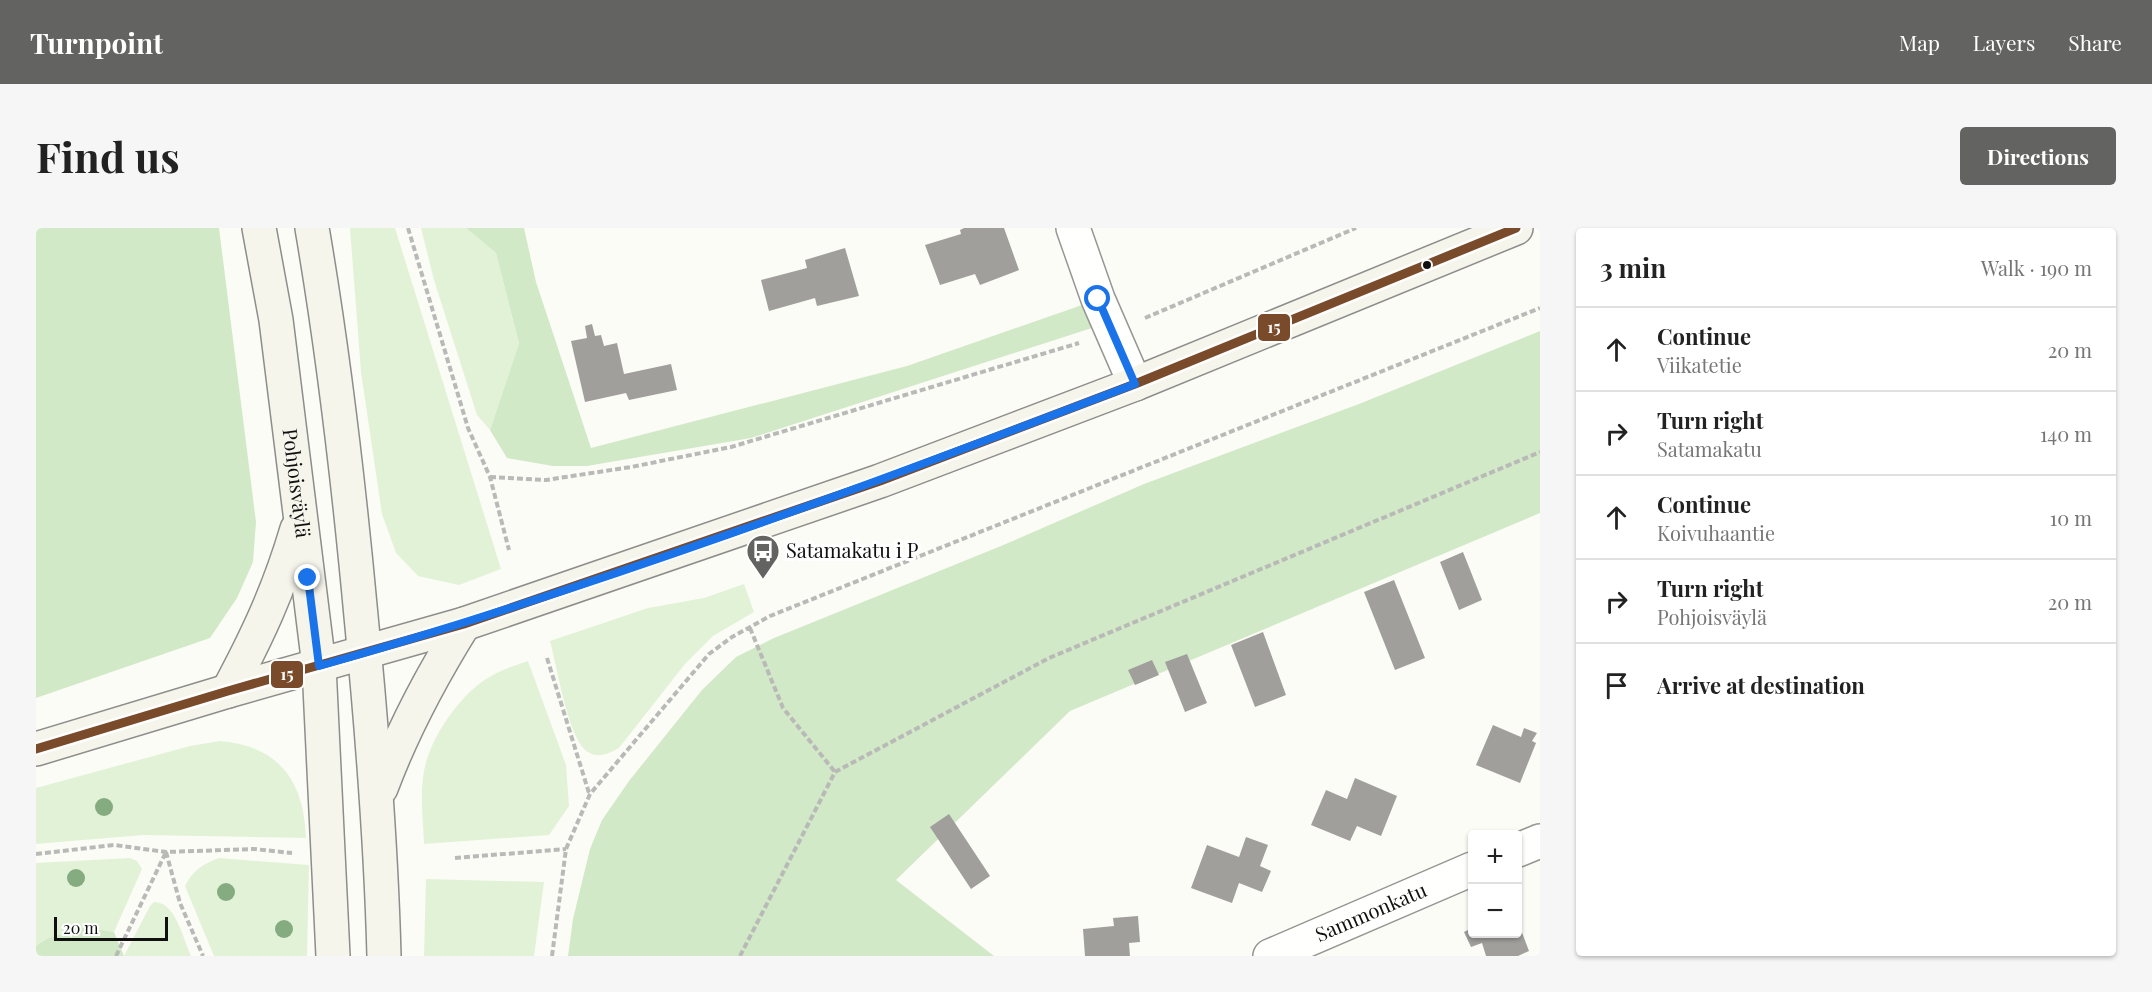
<!DOCTYPE html>
<meta charset="utf-8">
<style>
:root{--surface:#fff;--page:#f6f6f6;--text:#222;--muted:#767676;--line:#e0e0e0;--accent:#636361}
body{margin:0;font-family:"Playfair Display",serif;background:var(--page);color:var(--text)}
.controls{position:absolute;right:18px;bottom:18px;display:grid;overflow:hidden;border-radius:6px;box-shadow:0 2px 4px #0004}
.controls button{width:54px;height:54px;display:grid;place-items:center;padding:0;border:0;border-bottom:2px solid var(--line);background:var(--surface);color:var(--text);font:30px sans-serif}
.scale{position:absolute;left:18px;bottom:15px;width:114px;box-sizing:border-box;padding-left:6px;border:3px solid #101010;border-top:0;font-size:16px;line-height:21px;white-space:nowrap;color:#101010;-webkit-text-stroke:4px #fff;paint-order:stroke}
.stop{position:absolute;width:18px;height:18px;margin:-14px;border:4px solid #1a73e8;border-radius:50%;background:#fff}
.stop.end{background:#1a73e8;border-color:#fff;box-shadow:0 2px 6px #0008}
.list{margin:0;padding:0;list-style:none}
h2{display:flex;justify-content:space-between;align-items:center;height:78px;margin:0;padding:0 24px;font-size:26px}
h2 small{font-size:20px;font-weight:400;color:var(--muted)}
.list li{display:grid;grid-template-columns:39px 1fr auto;gap:18px;align-items:center;box-sizing:border-box;height:84px;padding:0 24px;border-top:2px solid var(--line)}
.list b{display:block;font-size:22px;white-space:nowrap}
.list p{margin:0;font-size:20px;white-space:nowrap;color:var(--muted)}
.list em{font-size:20px;font-style:normal;color:var(--muted)}
.icon{flex:none;width:33px;height:33px;fill:none;stroke:currentColor;stroke-width:2;stroke-linecap:round;stroke-linejoin:round}
.map{position:relative;flex:none;width:1504px;height:728px;overflow:hidden;border-radius:6px}
header{display:flex;align-items:center;gap:36px;box-sizing:border-box;height:84px;padding:0 30px;background:var(--accent);color:#fff}
header strong{font-size:28px}
nav{display:flex;gap:33px;margin-inline-start:auto;font-size:21px}
.intro{display:flex;align-items:center;justify-content:space-between;box-sizing:border-box;height:144px;padding:0 36px}
h1{margin:0;font-size:42px}
.button{padding:15px 27px;border-radius:6px;background:var(--accent);color:#fff;font-size:21px;font-weight:700}
main{display:flex;gap:36px;padding:0 36px}
aside{flex:1;background:var(--surface);border-radius:6px;box-shadow:0 2px 4px #0004}
.map>svg:first-child{display:block}
.green{fill:#e2f2d7}
.forest{fill:#d1e9c6}
.building{fill:#a09f9c}
.lines{fill:none;stroke-linecap:round;stroke-linejoin:round}
.street-casing{stroke:#969694;stroke-width:36}
.secondary-casing{stroke:#8d8d8b;stroke-width:36}
.path{stroke:#b9b9b8;stroke-width:4;stroke-dasharray:6 3;stroke-linecap:butt}
.street{stroke:#fffffe;stroke-width:33}
.secondary{stroke:#f5f5ec;stroke-width:33}
.bus-1-casing{stroke:#fff;stroke-width:14}
.bus-1{stroke:#7a4b2a;stroke-width:9}
.tree{fill:#85ab81}
.route{stroke:#1a73e8;stroke-width:8}
.bus-dot{fill:#101010;stroke:#fff;stroke-width:2}
.labels{text-anchor:middle;stroke-width:6;stroke-linejoin:round;paint-order:stroke}
.street-label{font-size:20px;fill:#101010;stroke:#fff}
.poi-label{font-size:20px;fill:#101010;stroke:#fff;text-anchor:start}
.line-badge{stroke:#fff;stroke-width:2}
.badge-label{font-size:16px;text-anchor:middle;font-weight:bold;fill:#fff}
</style>
<header>
<strong>Turnpoint</strong>
<nav><a>Map</a><a>Layers</a><a>Share</a></nav>
</header>
<div class="intro"><h1>Find us</h1><a class="button">Directions</a></div>
<main>
<div class="map">
<svg width="1504" height="728" viewBox="0 0 1504 728">
<rect width="100%" height="100%" fill="#fcfcf7"/>
<!-- green -->
<path class="green" d="M 314,0 L 359,0 L 465,341 L 423,357 L 382,348 L 360,325 L 346,286 L 325,144 Z
M 385,0 L 430,0 L 460,25 L 483,117 L 454,202 L 441,187 L 398,52 Z
M 708,356 L 718,384 L 677,408 L 649,436 L 583,520 C 574,525 563,531 552,524 C 532,512 521,437 514,413 L 612,380 L 668,370 Z
M 492,433 L 530,537 L 533,578 L 513,607 L 388,616 C 387,588 382,555 392,528 C 402,499 429,461 457,447 C 468,441 480,437 492,433 Z
M 184,513 C 244,518 268,554 270,610 L 107,607 L 0,616 L 0,560 L 154,518 Z
M 94,630 L 101,633 L 106,641 L 78,704 L 47,699 L 0,718 L 0,635 Z
M 183,630 L 273,637 L 271,728 L 178,728 L 149,658 C 157,642 167,636 183,630 Z
M 390,651 L 508,654 L 498,728 L 388,728 Z
M 118,674 C 140,674 147,711 155,728 L 88,728 L 114,678 Z"/>
<!-- forest -->
<path class="forest" d="M 0,0 L 183,0 L 220,294 L 217,334 L 201,370 L 174,410 L 0,470 Z
M 430,0 L 488,0 L 500,54 L 555,220 L 871,138 L 1049,76 L 1059,99 L 715,210 L 551,238 L 517,238 L 471,230 L 454,202 L 483,116 L 460,25 Z
M 1504,103 L 1504,285 L 1034,483 L 860,652 L 958,728 L 532,728 L 537,691 L 554,621 L 566,592 L 593,553 L 666,462 L 700,429 L 738,410 L 965,318 L 1108,256 L 1323,176 Z
M 47,699 L 78,704 L 88,728 L 0,728 L 0,718 L 11,711 Z"/>
<!-- building -->
<path class="building" d="M 928,0 L 968,0 L 983,42 L 944,57 L 939,46 L 904,57 L 889,17 L 925,6 L 924,2 Z
M 809,20 L 823,68 L 781,78 L 779,70 L 733,83 L 725,52 L 771,40 L 769,32 Z
M 556,96 L 559,108 L 565,107 L 568,118 L 581,115 L 588,146 L 635,136 L 641,162 L 593,172 L 590,165 L 549,174 L 535,113 L 551,110 L 549,98 Z
M 1427,324 L 1446,372 L 1423,382 L 1404,334 Z
M 1358,352 L 1389,430 L 1359,442 L 1328,364 Z
M 1227,404 L 1250,467 L 1219,479 L 1195,417 Z
M 1151,426 L 1171,475 L 1149,484 L 1129,434 Z
M 1116,432 L 1123,447 L 1099,457 L 1092,442 Z
M 1457,497 L 1485,509 L 1488,500 L 1501,505 L 1496,513 L 1500,515 L 1484,555 L 1440,537 Z
M 1319,550 L 1361,568 L 1345,608 L 1321,598 L 1314,613 L 1275,597 L 1290,562 L 1311,571 Z
M 913,586 L 954,648 L 935,661 L 894,599 Z
M 1210,609 L 1232,617 L 1224,638 L 1235,643 L 1226,664 L 1203,655 L 1196,675 L 1155,660 L 1171,617 L 1203,629 Z
M 1102,688 L 1104,714 L 1093,715 L 1094,728 L 1049,728 L 1047,701 L 1078,698 L 1077,690 Z
M 1482,694 L 1493,723 L 1482,728 L 1450,728 L 1446,715 L 1435,719 L 1428,704 L 1436,700 L 1436,706 L 1482,706 Z"/>
<g class="lines">
<!-- street casing -->
<g class="street-casing">
<g id="street">
<path d="M 1037,0 L 1062,71 L 1099,156"/>
<path d="M 1482,622 L 1504,613"/>
<path id="s1" d="M 1234,728 L 1436,641"/>
</g>
</g>
<!-- secondary casing -->
<g class="secondary-casing">
<g id="secondary">
<path id="s2" d="M 223,0 L 240,92 L 283,438 L 297,728"/>
<path d="M 276,0 C 298,128 313,258 325,388 C 336,501 345,614 348,728"/>
<path d="M 192,463 C 222,407 243,362 261,301"/>
<path d="M 0,521 L 192,463 L 428,396 L 844,253 L 1099,156 L 1480,0"/>
<path d="M 345,560 C 367,501 395,449 428,396"/>
</g>
</g>
<!-- path -->
<path class="path" d="M 372,0 L 432,200 L 454,249 L 473,322
M 1109,90 L 1320,0
M 454,249 L 510,252 L 595,239 L 695,219 L 1043,115
M 714,400 L 747,480 L 799,544
M 511,430 L 553,565
M 130,624 L 144,675 L 167,728
M 0,626 L 78,617 L 130,624 L 218,621 L 256,625
M 419,630 L 530,621
M 80,728 L 130,624
M 516,728 L 530,621 L 554,566 L 673,426 L 696,409 L 734,388 L 1504,80
M 704,728 L 799,544 L 1013,430 L 1504,224"/>
<!-- street -->
<use href="#street" class="street"/>
<!-- secondary -->
<use href="#secondary" class="secondary"/>
<!-- bus-1 casing -->
<g class="bus-1-casing">
<path id="bus-1" d="M 0,521 L 192,463 L 428,396 L 844,253 L 1099,156 L 1480,0"/>
</g>
<!-- bus-1 -->
<use href="#bus-1" class="bus-1"/>
</g>
<!-- trees -->
<g class="tree">
<circle cx="68" cy="579" r="9"/>
<circle cx="40" cy="650" r="9"/>
<circle cx="190" cy="664" r="9"/>
<circle cx="248" cy="701" r="9"/>
</g>
<g class="lines">
<!-- route -->
<path class="route" d="M 272,350 L 283,438 C 560,359 831,258 1099,156 L 1062,71"/>
</g>
<!-- icons -->
<defs>
<g id="bus-pin" transform="scale(1.725)"><path d="M0 17L-7.5 6A9.5 9.5 0 1 1 7.5 6Z" fill="#636361" stroke="#fff"/><path d="M-5-6H5V4H4V6H2V4H-2V6H-4V4H-5ZM-3.5-4V0h7V-4ZM-3.5 1.2v1.5H-2V1.2ZM2 1.2v1.5H3.5V1.2Z" fill="#fff"/></g>
</defs>
<g fill-rule="evenodd">
<use href="#bus-pin" x="727" y="323"/>
</g>
<!-- markers -->
<circle class="bus-dot" cx="1391" cy="37" r="5"/>
<g class="labels">
<!-- street labels -->
<g class="street-label">
<text dy="7" stroke="none"><textPath href="#s2" startOffset="258">Pohjoisväylä</textPath></text>
<text dy="7" stroke="none"><textPath href="#s1" startOffset="110">Sammonkatu</textPath></text>
</g>
<!-- poi labels -->
<g class="poi-label">
<text x="750" y="330">Satamakatu i P</text>
</g>
</g>
<g class="line-badge">
<rect x="1221" y="85" width="34" height="29" rx="6" fill="#7a4b2a"/>
<rect x="234" y="432" width="34" height="29" rx="6" fill="#7a4b2a"/>
</g>
<g class="badge-label">
<text x="1238" y="105">15</text>
<text x="251" y="452">15</text>
</g>
</svg>
<div class="controls">
<button>+</button>
<button>−</button>
</div>
<div class="scale">20 m</div>
<div class="stop" style="left:1062px;top:71px"></div>
<div class="stop end" style="left:272px;top:350px"></div>
</div>
<aside>
<h2>3 min<small>Walk · 190 m</small></h2>
<ul class="list">
<li><svg class="icon" aria-label="ahead" viewBox="0 0 24 24"><path d="M12 20V5M6 11l6-6 6 6"/></svg><div><b>Continue</b><p>Viikatetie</p></div><em>20 m</em></li>
<li><svg class="icon" aria-label="right" viewBox="0 0 24 24"><path d="M7 20v-9h11M14 6l5 5-5 5"/></svg><div><b>Turn right</b><p>Satamakatu</p></div><em>140 m</em></li>
<li><svg class="icon" aria-label="ahead" viewBox="0 0 24 24"><path d="M12 20V5M6 11l6-6 6 6"/></svg><div><b>Continue</b><p>Koivuhaantie</p></div><em>10 m</em></li>
<li><svg class="icon" aria-label="right" viewBox="0 0 24 24"><path d="M7 20v-9h11M14 6l5 5-5 5"/></svg><div><b>Turn right</b><p>Pohjoisväylä</p></div><em>20 m</em></li>
<li><svg class="icon" aria-label="arrive" viewBox="0 0 24 24"><path d="M6 21V4h12l-3 4 3 4H6"/></svg><div><b>Arrive at destination</b></div></li>
</ul>
</aside>
</main>
